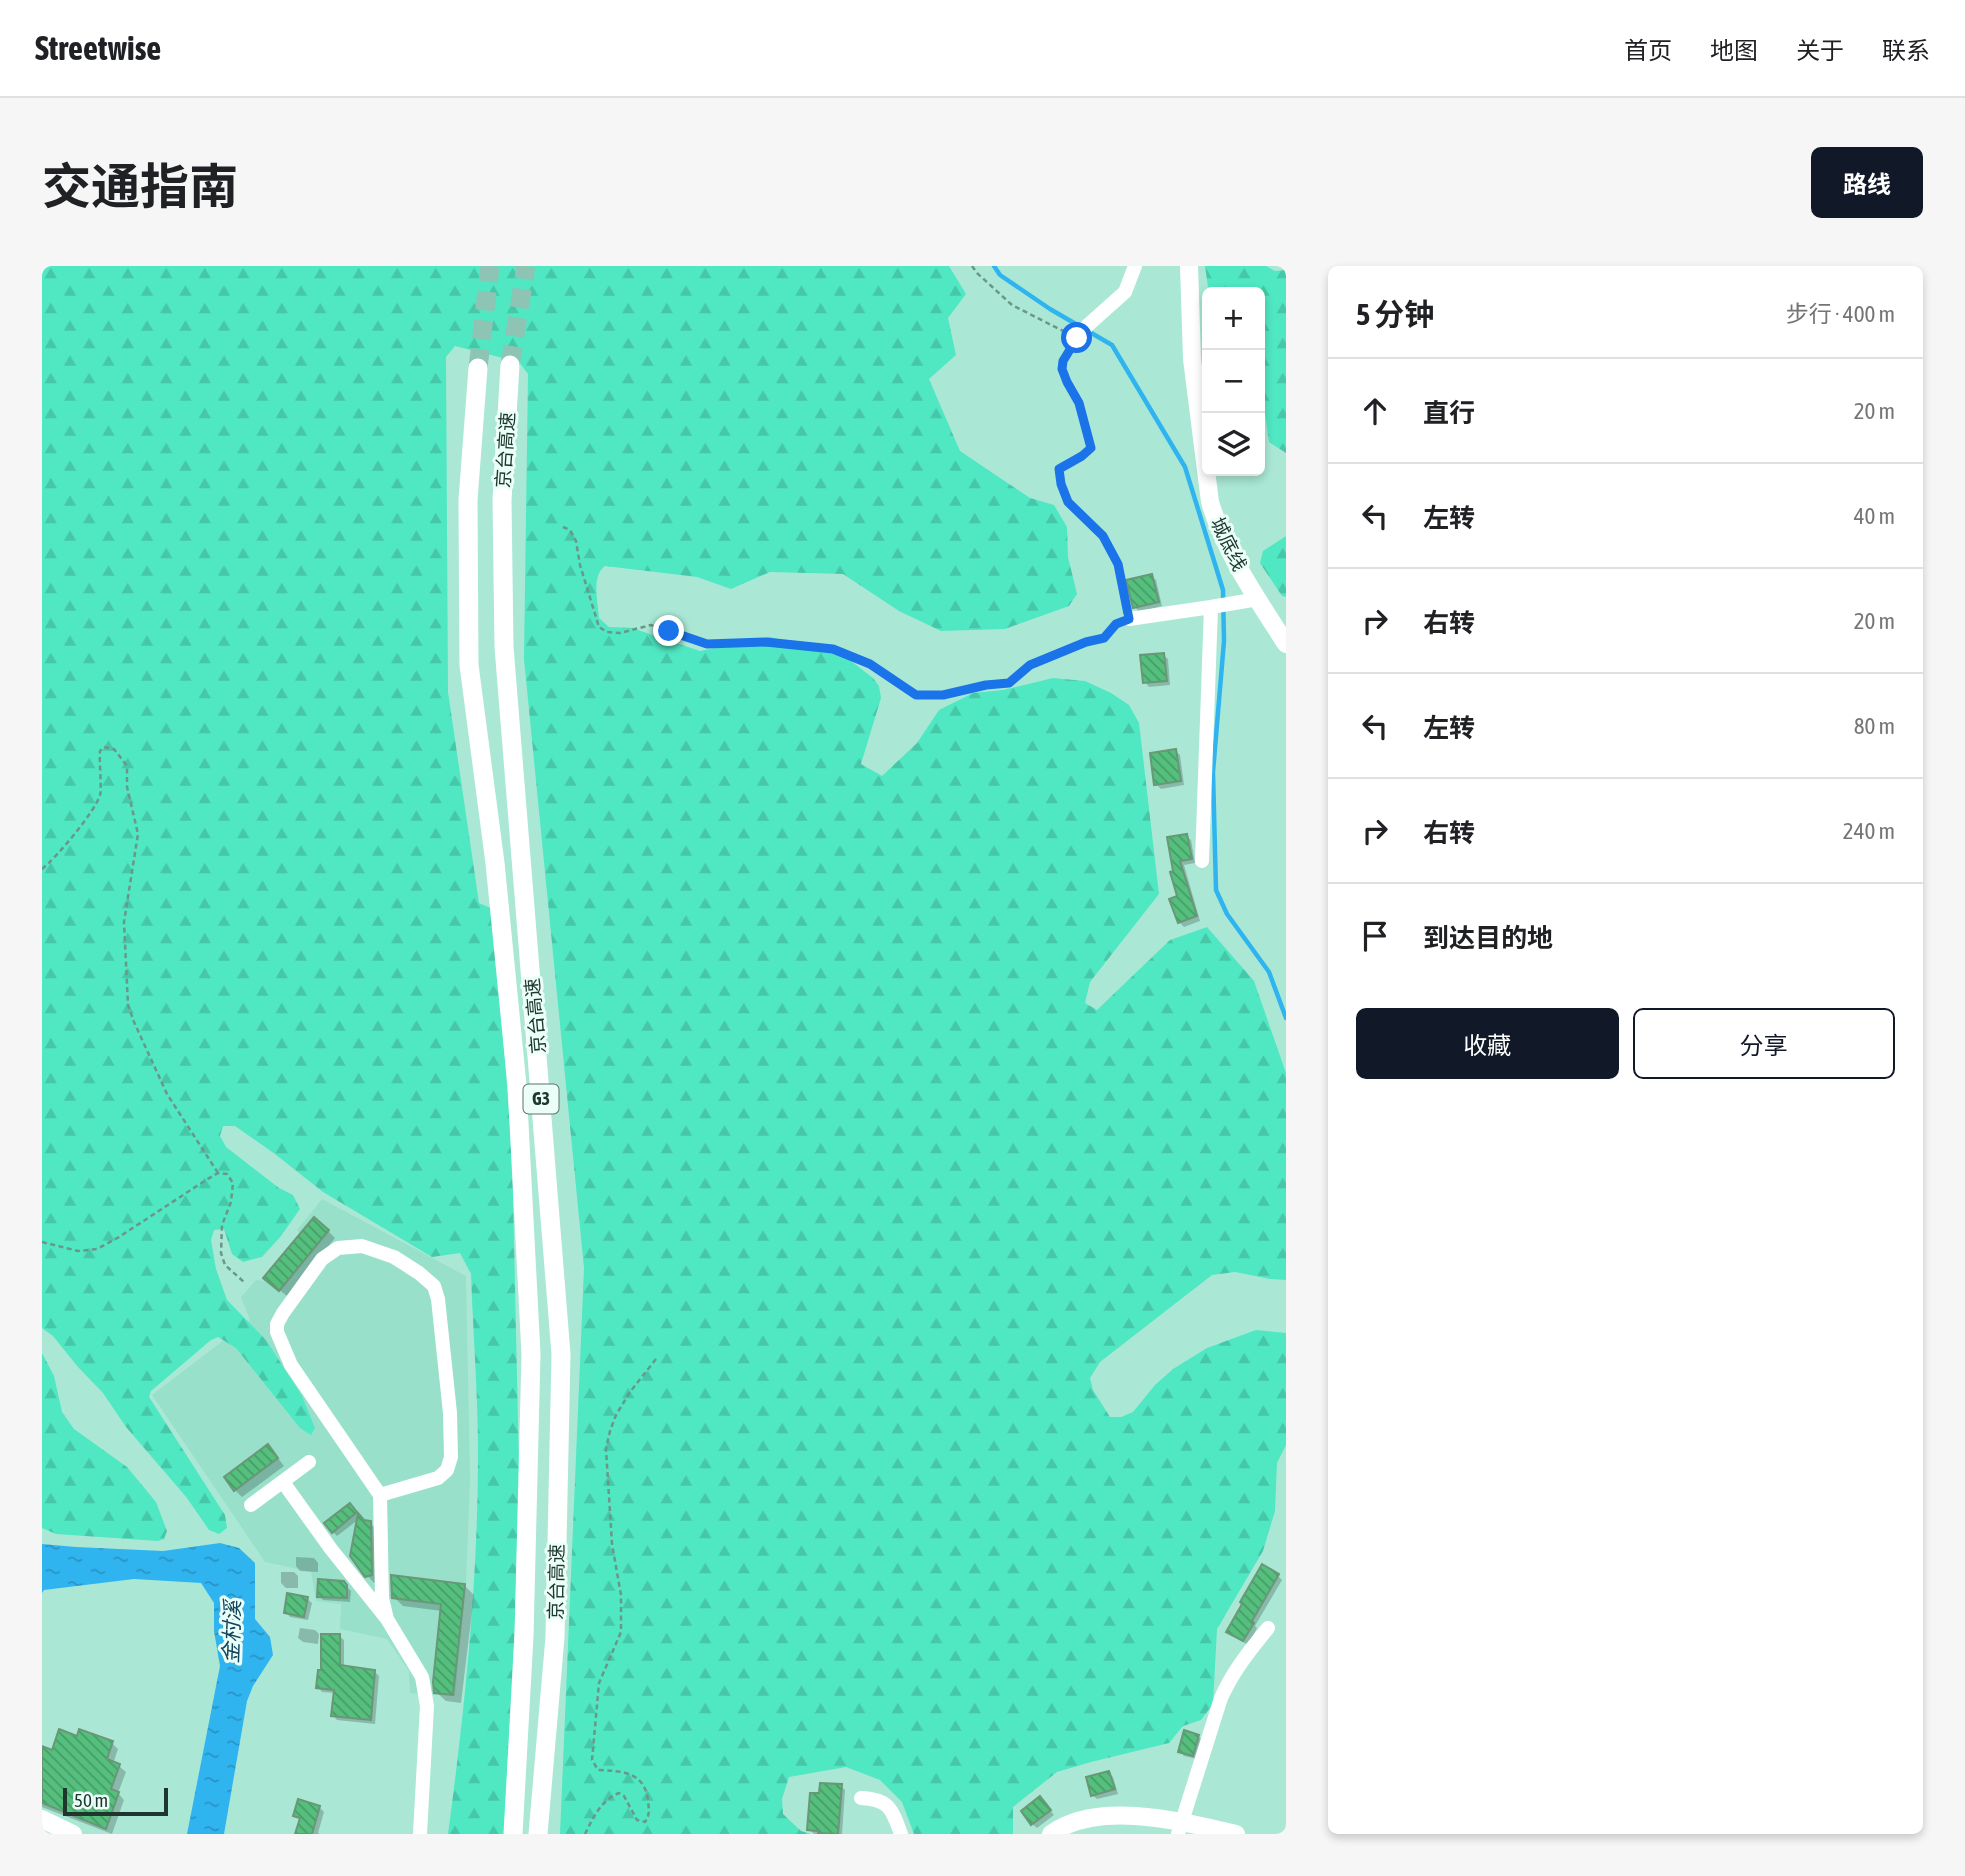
<!DOCTYPE html>
<html lang="zh">
<meta charset="utf-8">
<style>
:root{--surface:#fff;--page:#f6f6f6;--text:#202124;--muted:#757577;--line:#e0e0e0;--accent:#111827}
body{margin:0;font-family:"Asap Condensed","Noto Sans SC",sans-serif;background:var(--page);color:var(--text)}
.controls{position:absolute;right:21px;top:21px;display:grid;overflow:hidden;border-radius:10px;box-shadow:0 4px 10px #0003}
.controls button{width:63px;height:63px;display:grid;place-items:center;padding:0;border:0;border-bottom:2px solid var(--line);background:var(--surface);color:var(--text);font:35px sans-serif}
.scale{position:absolute;left:21px;bottom:18px;width:105px;box-sizing:border-box;padding-left:7px;border:4px solid #1d362e;border-top:0;font-size:19px;line-height:24px;white-space:nowrap;color:#1d362e;-webkit-text-stroke:5px #ecfef8;paint-order:stroke}
.stop{position:absolute;width:21px;height:21px;margin:-16px;border:5px solid #1a73e8;border-radius:50%;background:#fff}
.stop.end{background:#1a73e8;border-color:#fff;box-shadow:0 2px 7px #0008}
.list{margin:0;padding:0;list-style:none}
h2{display:flex;justify-content:space-between;align-items:center;height:91px;margin:0;padding:0 28px;font-size:30px}
h2 small{font-size:23px;font-weight:400;color:var(--muted)}
.list li{display:grid;grid-template-columns:46px 1fr auto;gap:21px;align-items:center;box-sizing:border-box;height:105px;padding:0 28px;border-top:2px solid var(--line)}
.list b{display:block;font-size:26px;white-space:nowrap}
.list em{font-size:23px;font-style:normal;color:var(--muted)}
.actions{display:flex;gap:14px;padding:21px 28px}
.actions a{flex:1;padding:16px 0;border:2px solid var(--accent);border-radius:10px;text-align:center;font-size:24px;color:var(--accent)}
.actions .main{background:var(--accent);color:#fff}
.icon{flex:none;width:38px;height:38px;fill:none;stroke:currentColor;stroke-width:2;stroke-linecap:round;stroke-linejoin:round}
.map{position:relative;flex:none;width:1244px;height:1568px;overflow:hidden;border-radius:10px}
header{display:flex;align-items:center;gap:42px;box-sizing:border-box;height:98px;padding:0 35px;background:var(--surface);border-bottom:2px solid var(--line)}
header strong{font-size:33px}
nav{display:flex;gap:38px;margin-inline-start:auto;font-size:24px}
.intro{display:flex;align-items:center;justify-content:space-between;box-sizing:border-box;height:168px;padding:0 42px}
h1{margin:0;font-size:49px}
.button{padding:18px 32px;border-radius:10px;background:var(--accent);color:#fff;font-size:24px;font-weight:700}
main{display:flex;gap:42px;padding:0 42px}
aside{flex:1;background:var(--surface);border-radius:10px;box-shadow:0 4px 10px #0003}
.map>svg:first-child{display:block}
.built{fill:#98e0ca}
.forest{fill:url(#forest-firs)}
.water{fill:url(#water-ripples)}
.shadow{fill:#0003}
.lines{fill:none;stroke-linecap:round;stroke-linejoin:round}
.stream{stroke:#30b4f0;stroke-width:4.5}
.building{fill:url(#building-back-hatch);stroke:#6a9777;stroke-width:2}
.highway-tunnel{stroke:#8ec4b4;stroke-width:19;stroke-dasharray:19 10;stroke-linecap:butt}
.path{stroke:#6a9789;stroke-width:2.5;stroke-dasharray:5 3.5;stroke-linecap:butt}
.minor{stroke:#fff;stroke-width:14}
.major{stroke:#fff;stroke-width:18}
.highway{stroke:#fff;stroke-width:19}
.route{stroke:#1a73e8;stroke-width:9}
.labels{text-anchor:middle;stroke-width:6;stroke-linejoin:round;paint-order:stroke}
.shield{fill:#ecfef8;stroke:#5b726b;stroke-width:2}
.shield-label{font-size:18px;font-weight:bold;fill:#1d362e}
.street-label{font-size:19px;fill:#1d362e;stroke:#ecfef8}
.water-label{font-size:21px;font-style:italic;fill:#10445c;stroke:#ecfef8}
</style>
<header>
<strong>Streetwise</strong>
<nav><a>首页</a><a>地图</a><a>关于</a><a>联系</a></nav>
</header>
<div class="intro"><h1>交通指南</h1><a class="button">路线</a></div>
<main>
<div class="map">
<svg width="1244" height="1568" viewBox="0 0 1244 1568">
<defs>
<pattern id="forest-firs" width="22" height="20" patternUnits="userSpaceOnUse" patternTransform="scale(1.75)"><rect width="22" height="20" fill="#50e7c3"/><path d="M5 1l3.5 6h-7zM16 11l3.5 6h-7z" fill="#45c7a8"/></pattern>
<pattern id="water-ripples" width="26" height="14" patternUnits="userSpaceOnUse" patternTransform="scale(1.75)"><rect width="26" height="14" fill="#30b4f0"/><path d="M2 4q2-2 4 0t4 0M15 11q2-2 4 0t4 0" fill="none" stroke="#2893c3"/></pattern>
<pattern id="building-back-hatch" width="6" height="6" patternUnits="userSpaceOnUse" patternTransform="scale(1.75)"><rect width="6" height="6" fill="#55bf7d"/><path d="M-1 5l2 2M0 0l6 6M5-1l2 2" fill="none" stroke="#469c67"/></pattern>
</defs>
<rect width="100%" height="100%" fill="#aae8d5"/>
<!-- built -->
<path class="built" d="M 280,933 L 424,1010 L 428,1213 L 424,1318 L 413,1430 L 368,1427 L 367,1405 L 345,1373 L 298,1363 L 299,1338 L 274,1335 L 269,1306 L 223,1296 L 110,1129 L 208,1054 L 199,1031 L 214,1014 L 231,1016 L 263,974 L 255,964 Z"/>
<!-- forest -->
<path class="forest" d="M 0,0 L 907,0 L 924,28 L 906,52 L 914,89 L 887,113 L 918,185 L 988,232 L 1012,239 L 1025,261 L 1026,291 L 1035,328 L 1027,340 L 963,363 L 899,365 L 857,345 L 801,308 L 728,306 L 689,323 L 655,311 L 563,300 C 549,310 556,336 557,352 L 567,361 L 590,362 L 658,385 L 728,371 L 801,389 L 831,412 L 837,420 L 839,432 L 819,498 L 840,510 L 875,477 L 897,444 L 931,427 L 961,424 L 1011,412 L 1043,415 L 1069,427 L 1087,439 L 1097,457 L 1117,628 L 1048,716 L 1043,737 L 1055,744 L 1128,674 L 1165,661 L 1212,715 L 1244,807 L 1244,1014 L 1228,1013 L 1193,1006 L 1170,1009 L 1058,1096 L 1048,1112 L 1051,1124 L 1068,1151 L 1079,1151 L 1091,1146 L 1113,1119 L 1131,1103 L 1165,1082 L 1214,1064 L 1244,1067 L 1244,1179 L 1235,1197 L 1233,1245 L 1221,1285 L 1175,1363 L 1171,1438 L 1159,1454 L 1141,1460 L 1127,1477 L 1049,1496 L 1015,1506 L 971,1541 L 971,1568 L 872,1568 L 860,1536 L 838,1514 L 804,1501 L 747,1511 L 740,1533 L 741,1548 L 759,1565 L 769,1568 L 518,1568 L 542,1002 L 482,393 L 486,108 L 477,96 L 413,80 L 404,91 L 406,426 L 437,637 L 451,643 L 470,884 L 477,1202 L 473,1355 L 462,1568 L 406,1568 C 423,1442 436,1315 436,1188 C 436,1128 431,1067 429,1008 L 418,987 L 390,991 L 281,926 L 233,888 L 193,860 L 181,860 L 178,870 L 184,881 L 237,922 L 251,929 L 258,943 L 239,970 L 220,991 L 201,996 L 190,988 L 182,963 L 172,964 L 169,974 L 174,1003 L 185,1034 L 224,1074 L 260,1130 L 273,1162 L 269,1169 L 258,1162 L 194,1082 L 176,1071 L 169,1074 L 109,1125 L 107,1131 L 183,1249 L 185,1262 L 177,1268 L 167,1264 L 145,1232 L 84,1161 L 61,1127 L 36,1101 L 11,1070 L 0,1062 Z
M 1163,0 L 1224,0 L 1233,5 L 1244,4 L 1244,187 L 1227,176 L 1218,113 L 1218,26 L 1171,26 L 1166,21 Z
M 1244,270 L 1244,331 L 1240,330 L 1218,297 L 1221,285 Z
M 0,1087 L 12,1110 L 20,1146 L 32,1163 L 85,1201 L 114,1236 L 125,1265 L 122,1273 L 116,1275 L 14,1268 L 0,1262 Z"/>
<!-- water -->
<path class="water" d="M 178,1277 L 197,1282 L 213,1297 L 213,1353 L 228,1371 L 231,1389 L 211,1420 L 205,1435 L 182,1568 L 145,1568 L 178,1400 L 172,1365 L 172,1337 L 159,1317 L 92,1313 L 2,1324 L 0,1327 L 0,1278 L 34,1281 L 121,1285 Z"/>
<!-- shadow -->
<path class="shadow" d="M 1109,310 L 1114,314 L 1120,340 L 1097,346 L 1093,341 Z
M 1121,389 L 1126,393 L 1128,419 L 1107,421 L 1103,416 Z
M 1133,485 L 1138,489 L 1142,519 L 1119,523 L 1114,518 Z
M 1144,570 L 1149,574 L 1153,597 L 1142,599 L 1158,655 L 1142,661 L 1137,656 L 1138,631 L 1133,606 Z
M 286,965 L 293,972 L 245,1030 L 231,1019 Z
M 233,1188 L 242,1200 L 200,1231 L 193,1224 Z
M 312,1243 L 323,1256 L 328,1257 L 335,1264 L 336,1316 L 332,1317 L 325,1309 L 317,1253 L 295,1270 L 291,1266 Z
M 254,1291 L 272,1292 L 276,1297 L 276,1306 L 258,1305 L 254,1300 Z
M 239,1306 L 252,1306 L 256,1310 L 256,1322 L 244,1322 L 239,1317 Z
M 1236,1310 L 1240,1314 L 1213,1360 L 1215,1362 L 1206,1379 L 1191,1370 L 1186,1365 Z
M 301,1317 L 309,1325 L 308,1336 L 281,1334 L 277,1330 Z
M 422,1319 L 432,1329 L 419,1437 L 404,1435 L 394,1426 L 400,1345 L 361,1340 L 352,1331 Z
M 265,1333 L 270,1337 L 266,1354 L 248,1351 L 244,1346 Z
M 258,1362 L 273,1364 L 277,1368 L 276,1378 L 261,1376 L 256,1372 Z
M 297,1370 L 302,1374 L 302,1401 L 332,1405 L 337,1410 L 333,1458 L 295,1454 L 291,1449 L 293,1427 L 280,1426 L 276,1421 Z
M 1156,1470 L 1161,1475 L 1155,1493 L 1142,1490 L 1138,1485 Z
M 36,1472 L 70,1477 L 76,1483 L 71,1498 L 77,1500 L 84,1506 L 76,1527 L 82,1534 L 70,1568 L 0,1541 L 0,1482 L 11,1486 Z
M 1067,1507 L 1071,1511 L 1076,1528 L 1055,1533 L 1050,1529 Z
M 799,1520 L 803,1524 L 800,1568 L 772,1568 L 767,1563 L 779,1529 Z
M 1003,1537 L 1012,1549 L 995,1562 L 990,1558 Z
M 278,1542 L 282,1546 L 276,1567 L 278,1568 L 255,1568 L 259,1555 L 253,1550 Z"/>
<g class="lines">
<!-- stream -->
<path class="stream" d="M 952,0 L 958,9 L 1008,43 L 1070,79 L 1143,201 L 1181,324 L 1182,375 L 1171,506 L 1174,624 L 1185,648 L 1227,706 L 1244,752"/>
</g>
<!-- building -->
<path class="building" d="M 1110,308 L 1117,336 L 1091,342 L 1084,314 Z
M 1122,387 L 1125,415 L 1101,417 L 1098,389 Z
M 1134,483 L 1139,515 L 1112,519 L 1108,487 Z
M 1145,568 L 1150,593 L 1138,595 L 1155,650 L 1136,657 L 1127,633 L 1135,630 L 1128,606 L 1131,605 L 1125,571 Z
M 272,951 L 287,964 L 237,1025 L 221,1012 Z
M 226,1178 L 236,1192 L 192,1225 L 182,1211 Z
M 308,1237 L 315,1246 L 290,1267 L 282,1257 Z
M 316,1247 L 322,1254 L 329,1255 L 330,1309 L 323,1311 L 308,1290 Z
M 1220,1298 L 1237,1308 L 1210,1355 L 1212,1357 L 1201,1375 L 1184,1366 L 1200,1338 L 1198,1336 Z
M 349,1309 L 423,1318 L 411,1429 L 392,1427 L 391,1416 L 399,1338 L 350,1332 Z
M 276,1313 L 302,1315 L 305,1319 L 305,1332 L 275,1331 Z
M 245,1327 L 266,1331 L 262,1351 L 242,1347 Z
M 279,1368 L 298,1368 L 298,1399 L 333,1404 L 329,1454 L 289,1450 L 292,1424 L 274,1422 L 276,1404 L 279,1404 Z
M 17,1463 L 35,1470 L 37,1463 L 71,1475 L 65,1493 L 78,1498 L 69,1523 L 77,1526 L 64,1563 L 0,1537 L 0,1480 L 10,1484 Z
M 1142,1464 L 1157,1469 L 1151,1490 L 1136,1486 Z
M 1067,1505 L 1073,1523 L 1049,1530 L 1044,1511 Z
M 778,1517 L 800,1518 L 796,1568 L 776,1567 L 776,1565 L 765,1564 L 768,1527 L 777,1527 Z
M 998,1530 L 1009,1544 L 989,1559 L 979,1545 Z
M 256,1533 L 278,1540 L 270,1568 L 253,1568 L 258,1552 L 251,1550 Z"/>
<g class="lines">
<!-- highway-tunnel -->
<path class="highway-tunnel" d="M 468,99 L 484,0
M 436,102 L 448,0"/>
<!-- path -->
<path class="path" d="M 930,0 L 935,7 L 970,39 L 1023,66
M 1027,84 L 1021,95 L 1020,103 L 1025,116 L 1037,137 L 1049,182 L 1040,190 L 1017,203 C 1014,235 1044,248 1061,270 C 1076,290 1080,314 1084,338
M 521,261 L 528,264 L 534,275 L 538,299 L 557,361 L 565,366 L 578,367 L 609,359 L 665,378 L 724,376 L 791,383 L 829,398 L 874,429 L 901,429 L 944,419 L 966,417 L 988,399 L 1044,376 L 1062,372 L 1075,357
M 0,603 C 14,592 53,546 58,529 C 60,524 57,494 58,485 L 62,481 L 72,483 L 85,500 L 85,521 L 96,568 L 82,656 L 86,739 L 92,756 L 125,828 L 176,907
M 0,976 L 36,985 L 55,983 L 77,971 L 164,914 L 176,907 L 185,908 L 191,917 L 189,936 L 180,959 L 179,987 L 183,999 L 202,1016
M 543,1568 C 551,1552 559,1534 577,1527 L 582,1530 L 595,1554 L 603,1556 C 608,1549 607,1544 606,1535 C 603,1506 581,1505 556,1504 L 550,1494 L 557,1417 L 579,1366 L 579,1329 L 570,1278 L 564,1183 L 568,1165 L 574,1149 L 588,1126 L 614,1093"/>
<!-- minor -->
<path class="minor" d="M 1035,72 L 1046,59 L 1083,26 L 1093,0
M 1087,353 L 1169,341
M 1160,595 L 1169,341 L 1216,333
M 241,1216 L 289,1283 L 345,1353 L 380,1411 L 385,1440 L 378,1568
M 338,1229 L 396,1212 L 405,1204 L 409,1191 L 408,1147 L 396,1033 L 392,1020 L 377,1007 L 352,991 L 320,980 L 296,982 L 280,993 L 241,1047 L 235,1058 L 235,1066 L 249,1099 L 338,1229 L 340,1332 L 345,1353
M 209,1239 L 267,1196
M 819,1532 C 847,1533 850,1543 859,1568
M 1136,1568 L 1179,1432 C 1191,1405 1208,1384 1226,1362"/>
<!-- major -->
<path class="major" d="M 1147,0 L 1150,93 L 1168,236 C 1183,287 1216,334 1244,378
M 0,1553 L 31,1568
M 1009,1568 C 1056,1533 1142,1556 1194,1568"/>
<!-- highway -->
<path class="highway" d="M 468,99 L 460,234 L 462,381 L 519,1088 L 513,1371 L 496,1568
M 436,102 L 426,234 L 427,399 L 453,597 L 475,819 L 489,1088 L 482,1370 L 471,1568"/>
</g>
<g class="lines">
<!-- route -->
<path class="route" d="M 627,365 L 665,378 L 724,376 L 791,383 L 828,398 L 874,429 L 901,429 L 944,419 L 967,417 L 988,399 L 1044,376 L 1062,372 L 1074,358 L 1087,353 L 1076,298 L 1061,270 L 1026,236 L 1019,218 L 1017,203 L 1040,190 L 1049,182 L 1037,137 L 1025,116 L 1020,103 L 1021,95 L 1035,72"/>
</g>
<g class="labels">
<!-- shield labels -->
<rect class="shield" x="481.5" y="818.5" width="35" height="29" rx="5"/>
<g class="shield-label">
<text x="499" y="839">G3</text>
</g>
<!-- street labels -->
<g class="street-label">
<text transform="translate(463 184) rotate(-86)" y="7">京台高速</text>
<text transform="translate(1187 278) rotate(64)" y="7">城底线</text>
<text transform="translate(493 750) rotate(-95)" y="7">京台高速</text>
<text transform="translate(514 1316) rotate(-89)" y="7">京台高速</text>
</g>
<!-- water labels -->
<g class="water-label">
<text transform="translate(190 1366) rotate(-88)" y="7">金村溪</text>
</g>
</g>
</svg>
<div class="controls">
<button>+</button>
<button>−</button>
<button><svg class="icon" aria-label="layers" viewBox="0 0 24 24"><path d="M12 4l9 5-9 5-9-5zM3 14l9 5 9-5"/></svg></button>
</div>
<div class="scale">50 m</div>
<div class="stop" style="left:1035px;top:72px"></div>
<div class="stop end" style="left:627px;top:365px"></div>
</div>
<aside>
<h2>5 分钟<small>步行 · 400 m</small></h2>
<ul class="list">
<li><svg class="icon" aria-label="ahead" viewBox="0 0 24 24"><path d="M12 20V5M6 11l6-6 6 6"/></svg><div><b>直行</b></div><em>20 m</em></li>
<li><svg class="icon" aria-label="left" viewBox="0 0 24 24"><path d="M17 20v-9H6M10 6l-5 5 5 5"/></svg><div><b>左转</b></div><em>40 m</em></li>
<li><svg class="icon" aria-label="right" viewBox="0 0 24 24"><path d="M7 20v-9h11M14 6l5 5-5 5"/></svg><div><b>右转</b></div><em>20 m</em></li>
<li><svg class="icon" aria-label="left" viewBox="0 0 24 24"><path d="M17 20v-9H6M10 6l-5 5 5 5"/></svg><div><b>左转</b></div><em>80 m</em></li>
<li><svg class="icon" aria-label="right" viewBox="0 0 24 24"><path d="M7 20v-9h11M14 6l5 5-5 5"/></svg><div><b>右转</b></div><em>240 m</em></li>
<li><svg class="icon" aria-label="arrive" viewBox="0 0 24 24"><path d="M6 21V4h12l-3 4 3 4H6"/></svg><div><b>到达目的地</b></div></li>
</ul>
<div class="actions"><a class="main">收藏</a><a>分享</a></div>
</aside>
</main>
